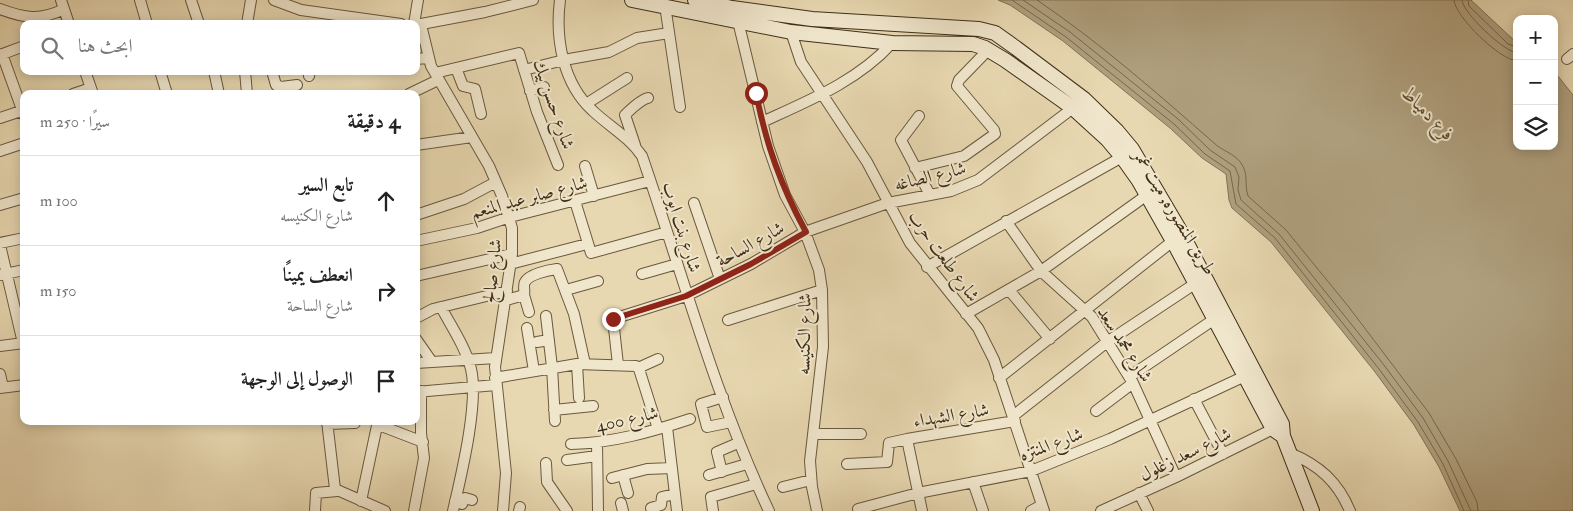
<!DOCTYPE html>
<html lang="ar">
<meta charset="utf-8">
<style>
:root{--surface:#fff;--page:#f2f2f2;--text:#222;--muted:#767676;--line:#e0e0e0}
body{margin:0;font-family:"IM FELL Double Pica",Amiri,serif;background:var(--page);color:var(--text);direction:rtl}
.controls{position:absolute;right:15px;top:15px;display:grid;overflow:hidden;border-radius:10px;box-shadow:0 2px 12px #0003}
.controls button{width:45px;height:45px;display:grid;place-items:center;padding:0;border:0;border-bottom:1px solid var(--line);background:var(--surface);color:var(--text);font:25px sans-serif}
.stop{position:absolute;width:15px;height:15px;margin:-11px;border:4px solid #8f2418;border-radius:50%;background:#fff}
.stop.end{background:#8f2418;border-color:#fff;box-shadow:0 1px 5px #0008}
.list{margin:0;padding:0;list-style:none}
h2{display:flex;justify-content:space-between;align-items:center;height:65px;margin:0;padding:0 20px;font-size:21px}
h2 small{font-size:16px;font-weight:400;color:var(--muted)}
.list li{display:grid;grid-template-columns:32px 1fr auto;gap:15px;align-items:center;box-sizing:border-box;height:90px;padding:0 20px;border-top:1px solid var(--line)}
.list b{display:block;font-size:19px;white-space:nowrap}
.list p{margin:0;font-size:16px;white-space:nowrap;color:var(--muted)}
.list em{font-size:16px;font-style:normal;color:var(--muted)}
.icon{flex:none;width:28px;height:28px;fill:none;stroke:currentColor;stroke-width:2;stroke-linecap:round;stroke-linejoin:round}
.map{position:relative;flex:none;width:1573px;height:511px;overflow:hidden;direction:ltr}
.search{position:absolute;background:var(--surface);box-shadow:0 2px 12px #0003;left:20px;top:20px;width:400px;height:55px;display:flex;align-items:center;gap:12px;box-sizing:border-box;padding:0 18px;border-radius:10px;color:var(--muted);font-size:19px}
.panel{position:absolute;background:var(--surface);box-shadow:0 2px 12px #0003;left:20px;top:90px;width:400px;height:335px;border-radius:10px;direction:rtl}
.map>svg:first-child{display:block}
.water{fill:#af9f7d;stroke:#827255}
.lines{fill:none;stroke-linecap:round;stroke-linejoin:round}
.shore{stroke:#77674a;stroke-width:1}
.minor-casing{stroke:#69593e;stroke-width:12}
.secondary-casing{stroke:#3f2f18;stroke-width:16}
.minor{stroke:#f0e6cc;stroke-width:10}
.secondary{stroke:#f0e6cc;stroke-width:14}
.route{stroke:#8f2418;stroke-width:6}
.labels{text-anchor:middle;stroke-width:4;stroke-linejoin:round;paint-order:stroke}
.street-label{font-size:18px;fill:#3f2f18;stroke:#f0e6cc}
.water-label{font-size:19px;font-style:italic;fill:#5b4b31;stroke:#f0e6cc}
</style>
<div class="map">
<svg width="1573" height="511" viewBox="0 0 1573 511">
<rect width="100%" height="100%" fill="#e8d8b1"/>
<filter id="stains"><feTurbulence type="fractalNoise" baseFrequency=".004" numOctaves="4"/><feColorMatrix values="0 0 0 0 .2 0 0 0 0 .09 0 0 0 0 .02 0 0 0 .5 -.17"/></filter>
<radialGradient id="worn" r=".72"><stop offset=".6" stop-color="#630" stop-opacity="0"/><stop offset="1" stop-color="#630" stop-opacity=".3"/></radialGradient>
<!-- water -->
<path class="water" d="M 998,0 L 1471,0 L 1517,43 L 1517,146 L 1554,146 L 1554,71 L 1573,95 L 1573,511 L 1460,511 L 1439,467 L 1414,425 L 1375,372 L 1271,242 L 1232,208 L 1229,200 L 1226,174 L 1202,158 L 1170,128 L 1063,41 L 1010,5 Z"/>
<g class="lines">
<!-- shore -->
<path class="shore" d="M 1012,0 L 1066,37 L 1174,124 L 1205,154 L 1230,171 L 1236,204 L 1275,238 L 1379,369 L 1418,422 L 1443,464 L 1464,511
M 1023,0 L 1070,32 L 1178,119 L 1210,150 L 1235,167 L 1239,177 L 1238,190 L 1241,200 L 1279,234 L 1384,365 L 1423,418 L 1448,461 L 1471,511
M 1037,0 C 1099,42 1157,93 1214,143 C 1222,151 1234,153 1241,163 C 1249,174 1244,185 1248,196 L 1286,230 L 1348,306 L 1429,413 L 1456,459 L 1477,502 L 1478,511
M 1454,0 C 1455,17 1500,60 1517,61
M 1462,0 C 1462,12 1504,52 1517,53
M 1468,0 L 1469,6 L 1508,44 L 1517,47"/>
<!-- minor casing -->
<g class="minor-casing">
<path id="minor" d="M 61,0 L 69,24
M 140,0 L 147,24
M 191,0 L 199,24
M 274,0 L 301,10 L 401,24
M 560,0 C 555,39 563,84 593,111 C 610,127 629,137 642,156 C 683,275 715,397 769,511
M 665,5 L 680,107
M 0,9 C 24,18 40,21 64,9
M 738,21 L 768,146 L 785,195 L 805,232 L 819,270 L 822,290 L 823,347 L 810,461 L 812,487 L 817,511
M 247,24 L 251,0
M 414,24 L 418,0
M 416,25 L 485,12 L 533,0
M 421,25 L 431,66 L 489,166 L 502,196 L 512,228 L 512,254 L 495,367 L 506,473 L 503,511
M 791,32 L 801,62 L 867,162 L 910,243 L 978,328 L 994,360 L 1044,511
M 2,54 L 24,115
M 0,55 L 24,46
M 416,59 L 428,58
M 1567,59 L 1573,54
M 456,68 L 463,86 L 475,89 L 481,114
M 524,70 L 564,60 L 609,52 L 637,38 L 669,33
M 85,71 L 93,94
M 160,71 L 167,94
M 214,71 L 219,94
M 245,71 L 247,94
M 272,71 L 276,85 L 281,87 L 297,85
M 435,73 L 519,53 L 537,112 L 558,165
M 309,76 L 310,71
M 530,91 L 544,87
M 73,94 L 91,88
M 409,94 L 438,80
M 586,104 L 627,78
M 919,116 L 901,140 L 930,195
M 0,118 L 24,110
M 762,122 C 808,101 858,81 892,43
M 416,145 L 472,137
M 635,145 L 625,115 C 631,109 640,100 648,98
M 0,151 L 24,143
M 585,166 L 594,196
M 915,168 L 964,156 L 995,134 L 994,130 L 957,86 L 959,80 L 988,50
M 575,201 L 591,253 L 667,232
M 694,203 L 720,279
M 0,205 L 24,198
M 416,215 L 464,199 L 496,182
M 1006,221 L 1041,271 L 1092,317 L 1133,383 L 1176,477
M 416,241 L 477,228 L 510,217 L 650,181
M 0,243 L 24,238
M 0,245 L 23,343
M 510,264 L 587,244
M 927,267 L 1122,157
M 642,274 L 677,264
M 0,275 L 24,270
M 416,276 L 512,254
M 566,290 L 598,281
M 1009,290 L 1050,339
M 524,295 L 529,312
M 506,300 L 524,295 C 525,292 523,285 525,282 C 529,274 549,270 557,269 L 574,314 L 585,364
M 441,307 C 451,326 466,348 471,369 C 479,403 461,476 453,511
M 966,314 L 1041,271 L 1147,195
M 546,316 L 552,367 L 555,421
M 416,318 L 433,309 L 507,291
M 728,320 L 822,290
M 527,328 L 534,371
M 416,339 L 432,362
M 537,342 L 549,340
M 0,346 L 24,343
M 416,363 L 496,358
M 577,364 L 579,398
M 618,365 L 613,319 L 686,296 L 751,264 L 805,232 L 888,203 L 951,191 L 978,180 L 1073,108
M 638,368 L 658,359
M 0,374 L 3,387
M 1129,377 L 1219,316
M 495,378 L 577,364 L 636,366 L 639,369 L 658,429
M 999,378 L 1178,237
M 0,388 L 24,385
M 416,392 L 496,385
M 723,397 L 701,404 L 707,427 L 731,422
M 1194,399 L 1223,454
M 554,410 L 593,406
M 1096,411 L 1133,383
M 1013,416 L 1107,342 L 1196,283
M 327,421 L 335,489 L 385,511
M 327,424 L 355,423
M 379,425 L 423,442
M 667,427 L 677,511
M 813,434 L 861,434
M 597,443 L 598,511
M 571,444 C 612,443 651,432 690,419
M 1290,453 C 1319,465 1338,482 1350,511
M 567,460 L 597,456
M 546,463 L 547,482 L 567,511
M 847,464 L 887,462 L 889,443 L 907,439
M 722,472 L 717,452 L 738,443
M 623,475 L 628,493
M 709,475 L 747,464
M 612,478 L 647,469 L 672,468
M 973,482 L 983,511
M 783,487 L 811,480
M 1139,493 L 1148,511
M 361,501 L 378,421
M 455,501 L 462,504 L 465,498 L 472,500
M 621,503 L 623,511
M 651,508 L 661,505 L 662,497 L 675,494
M 858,509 L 918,493 L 1031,471 L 1110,439 L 1245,376
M 315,511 L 316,493 L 337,491
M 414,511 L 424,458 L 421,433 L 421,391
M 519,511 L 520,507
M 713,511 L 711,497 L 756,484
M 922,511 L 907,439 L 1015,421
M 1031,511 L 1042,505
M 1101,511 L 1176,477 L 1277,427"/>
</g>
<!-- secondary casing -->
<g class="secondary-casing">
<path id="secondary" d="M 632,0 L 791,32 L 892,43 L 973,44 L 985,48 L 1005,60 L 1073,108 L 1107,139 L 1122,157 L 1139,181 L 1173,241 L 1273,429 L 1283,436
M 695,0 L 732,8 L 812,19 L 979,29 L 995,33 L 1016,48 L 1084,99 L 1117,131 L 1132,149 L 1182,234 L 1282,424 L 1283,436 L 1312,511"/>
</g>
<!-- minor -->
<use href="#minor" class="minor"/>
<!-- secondary -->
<use href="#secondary" class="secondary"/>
</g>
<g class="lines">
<!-- route -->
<path class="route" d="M 613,319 L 686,296 L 751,264 L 806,232 C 781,186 766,144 756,93"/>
</g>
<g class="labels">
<!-- street labels -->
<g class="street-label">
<text transform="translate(554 104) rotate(71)" y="6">شارع حسن بيك</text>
<text transform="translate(930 176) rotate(-14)" y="6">شارع الصاغه</text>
<text transform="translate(529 197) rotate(-15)" y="6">شارع صابر عبد المنعم</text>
<text transform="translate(1175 212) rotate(59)" y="6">طريق المنصوره, ميت غمر</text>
<text transform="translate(682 227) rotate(73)" y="6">شارع بنت ايوب</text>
<text transform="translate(750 244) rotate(-29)" y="6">شارع الساحة</text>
<text transform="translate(944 256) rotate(54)" y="6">شارع طلعت حرب</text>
<text transform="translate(492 271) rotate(-84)" y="6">شارع صالح</text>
<text transform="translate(804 334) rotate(-89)" y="6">شارع الكنيسه</text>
<text transform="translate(1125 344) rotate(57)" y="6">شارع محمد سعد</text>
<text transform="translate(951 415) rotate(-9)" y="6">شارع الشهداء</text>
<text transform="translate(627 419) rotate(-13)" y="6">شارع 400</text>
<text transform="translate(1051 444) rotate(-20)" y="6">شارع المنتزه</text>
<text transform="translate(1185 454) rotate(-26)" y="6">شارع سعد زغلول</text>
</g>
<!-- water labels -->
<g class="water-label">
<text transform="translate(1429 113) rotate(46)" y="7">فرع دمياط</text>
</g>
</g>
<rect width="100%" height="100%" filter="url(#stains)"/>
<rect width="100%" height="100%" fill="url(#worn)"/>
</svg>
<div class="controls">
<button>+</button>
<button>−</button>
<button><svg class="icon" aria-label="layers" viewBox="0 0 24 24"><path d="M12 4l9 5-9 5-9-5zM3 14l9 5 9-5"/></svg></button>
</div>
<div class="stop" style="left:756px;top:93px"></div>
<div class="stop end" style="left:613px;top:319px"></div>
<div class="search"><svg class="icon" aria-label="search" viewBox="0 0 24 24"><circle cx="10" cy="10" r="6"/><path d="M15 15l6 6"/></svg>ابحث هنا</div>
<section class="panel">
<h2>4 دقيقة<small>سيرًا · 250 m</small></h2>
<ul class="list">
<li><svg class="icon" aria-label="ahead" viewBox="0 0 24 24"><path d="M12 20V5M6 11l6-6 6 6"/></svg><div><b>تابع السير</b><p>شارع الكنيسه</p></div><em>100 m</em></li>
<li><svg class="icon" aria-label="right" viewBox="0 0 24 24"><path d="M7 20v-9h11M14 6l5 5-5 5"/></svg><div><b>انعطف يمينًا</b><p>شارع الساحة</p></div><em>150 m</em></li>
<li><svg class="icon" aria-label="arrive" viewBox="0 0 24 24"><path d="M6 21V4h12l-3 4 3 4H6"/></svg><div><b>الوصول إلى الوجهة</b></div></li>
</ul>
</section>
</div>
